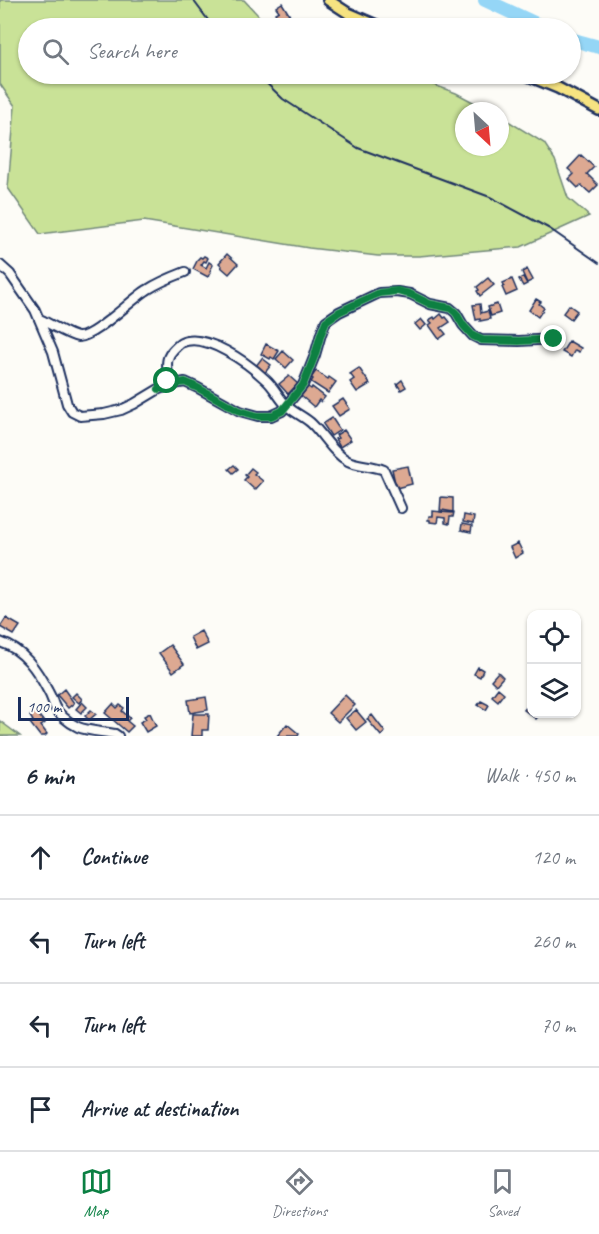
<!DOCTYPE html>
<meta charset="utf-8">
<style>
:root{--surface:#fff;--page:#f2f2f3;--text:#1f2937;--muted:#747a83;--line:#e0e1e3;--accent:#0b8043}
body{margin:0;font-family:Caveat,sans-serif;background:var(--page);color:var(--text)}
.controls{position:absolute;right:18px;bottom:18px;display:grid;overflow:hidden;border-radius:12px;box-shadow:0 2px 4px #0004}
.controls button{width:54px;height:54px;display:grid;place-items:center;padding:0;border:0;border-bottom:2px solid var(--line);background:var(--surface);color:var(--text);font:30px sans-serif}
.compass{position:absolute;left:455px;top:102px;width:54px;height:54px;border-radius:50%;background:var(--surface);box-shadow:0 2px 4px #0004;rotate:154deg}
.scale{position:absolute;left:18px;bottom:15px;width:111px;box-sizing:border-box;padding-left:6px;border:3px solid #1b2f5e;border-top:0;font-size:16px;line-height:21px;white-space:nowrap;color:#1b2f5e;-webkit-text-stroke:4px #fdfcf7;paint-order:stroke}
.stop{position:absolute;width:18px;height:18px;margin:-14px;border:4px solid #0b8043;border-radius:50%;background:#fff}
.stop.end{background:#0b8043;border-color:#fff;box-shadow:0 2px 6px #0008}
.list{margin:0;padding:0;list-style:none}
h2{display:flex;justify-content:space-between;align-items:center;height:78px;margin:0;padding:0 24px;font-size:26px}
h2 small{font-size:20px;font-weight:400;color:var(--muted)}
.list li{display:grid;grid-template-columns:39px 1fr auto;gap:18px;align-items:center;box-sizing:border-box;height:84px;padding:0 24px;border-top:2px solid var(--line)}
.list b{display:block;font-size:22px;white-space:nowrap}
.list em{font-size:20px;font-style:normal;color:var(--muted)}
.icon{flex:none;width:33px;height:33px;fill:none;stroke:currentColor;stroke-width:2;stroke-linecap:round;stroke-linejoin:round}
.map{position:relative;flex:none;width:599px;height:736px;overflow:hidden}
.search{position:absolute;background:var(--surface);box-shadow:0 2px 4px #0004;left:18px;right:18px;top:18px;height:66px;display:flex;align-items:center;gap:15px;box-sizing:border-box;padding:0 21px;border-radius:33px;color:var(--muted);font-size:22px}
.sheet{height:414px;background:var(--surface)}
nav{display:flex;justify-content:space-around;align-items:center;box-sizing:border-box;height:84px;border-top:2px solid var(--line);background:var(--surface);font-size:16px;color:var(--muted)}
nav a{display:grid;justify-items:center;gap:3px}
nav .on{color:var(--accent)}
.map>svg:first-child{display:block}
.green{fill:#c9e297;stroke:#72887a;stroke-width:1.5}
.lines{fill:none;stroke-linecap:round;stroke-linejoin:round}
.river{stroke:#95d6f6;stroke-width:14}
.building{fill:#dda992;stroke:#1b2f5e;stroke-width:1.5}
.minor-casing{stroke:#1b2f5e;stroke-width:12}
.major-casing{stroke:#1b2f5e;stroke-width:14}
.minor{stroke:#fdfcf7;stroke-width:8}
.major{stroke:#f6e381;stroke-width:9}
.rail{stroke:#1b2f5e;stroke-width:2}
.route{stroke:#0b8043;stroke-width:8}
</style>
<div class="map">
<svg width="599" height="736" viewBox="0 0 599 736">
<rect width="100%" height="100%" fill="#fdfcf7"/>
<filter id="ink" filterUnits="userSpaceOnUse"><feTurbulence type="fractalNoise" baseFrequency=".0167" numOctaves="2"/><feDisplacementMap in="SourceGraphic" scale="12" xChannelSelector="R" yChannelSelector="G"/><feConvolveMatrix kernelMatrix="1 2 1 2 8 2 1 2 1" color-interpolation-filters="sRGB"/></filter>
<g filter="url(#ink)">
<!-- green -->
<path class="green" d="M 0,0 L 244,0 L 270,28 L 28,28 L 28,74 L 404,74 L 456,93 L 490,111 L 464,111 L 464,147 L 500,147 L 500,116 L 544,143 L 555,160 L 568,198 L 589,216 L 521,247 L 419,256 L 378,256 L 309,248 L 144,221 L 40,234 L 8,188 L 15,106 L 0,84 Z
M 0,721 L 20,736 L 0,736 Z"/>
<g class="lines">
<!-- river -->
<path class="river" d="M 485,0 L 545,28
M 570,39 L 599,47"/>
</g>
<!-- building -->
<path class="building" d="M 282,3 L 292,19 L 282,25 L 275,13 L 279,11 L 276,7 Z
M 581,155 L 594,167 L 587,174 L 598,185 L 590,193 L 581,185 L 578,188 L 569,179 L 574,174 L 568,169 Z
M 227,254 L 238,264 L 229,274 L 221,267 L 222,266 L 219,263 Z
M 204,256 L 208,258 L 206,262 L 204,261 L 201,265 L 206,268 L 209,262 L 213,265 L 210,271 L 211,272 L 208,277 L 193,269 L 198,259 L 200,257 L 202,258 Z
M 527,269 L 533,280 L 527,283 L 522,272 Z
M 523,277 L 527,284 L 523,286 L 519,279 Z
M 488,278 L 494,285 L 480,296 L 477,291 L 479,290 L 477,287 Z
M 512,279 L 517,291 L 506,296 L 502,287 L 504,286 L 503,283 Z
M 536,299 L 541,302 L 539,304 L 544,308 L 538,317 L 529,310 Z
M 480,304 L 481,313 L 488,311 L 490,319 L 480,321 L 480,319 L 476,320 L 473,305 Z
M 497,304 L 500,313 L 491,316 L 488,307 Z
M 569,305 L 577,311 L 571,319 L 563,313 Z
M 441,314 L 444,318 L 446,317 L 450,322 L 441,328 L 446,334 L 439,339 L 429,325 L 432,323 L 429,320 L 434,317 L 435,319 Z
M 421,319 L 426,325 L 420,330 L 415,324 Z
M 569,341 L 581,348 L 579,352 L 575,350 L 571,357 L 562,352 Z
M 266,344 L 279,351 L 274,359 L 271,357 L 270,359 L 261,354 Z
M 283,351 L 293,360 L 286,368 L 276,359 Z
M 262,358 L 271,365 L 264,374 L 255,367 Z
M 359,368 L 370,384 L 357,392 L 350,382 L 354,379 L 350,374 Z
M 316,371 L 328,379 L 329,377 L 336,382 L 328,393 L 311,382 L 313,379 L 311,378 Z
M 289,376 L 298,384 L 288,394 L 279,384 Z
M 402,380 L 406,387 L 401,390 L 397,384 Z
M 308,387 L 311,389 L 312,387 L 325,397 L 321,402 L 319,400 L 314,407 L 301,396 Z
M 343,399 L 350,409 L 339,416 L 332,406 Z
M 332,418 L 340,430 L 331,436 L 323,424 Z
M 344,430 L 351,440 L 340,447 L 335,439 L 338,438 L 336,435 Z
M 234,465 L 238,469 L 233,473 L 229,469 Z
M 408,466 L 412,484 L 396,488 L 392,469 Z
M 251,468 L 256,472 L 254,474 L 263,481 L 255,490 L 244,480 L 247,477 L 245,475 Z
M 441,497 L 453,498 L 453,513 L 440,512 Z
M 442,510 L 454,512 L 453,517 L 450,517 L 449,524 L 445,523 L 445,518 L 438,517 L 437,523 L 430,522 L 430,520 L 428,520 L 429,516 L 433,516 L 433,511 L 442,512 Z
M 464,515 L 474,517 L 473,524 L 463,522 Z
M 462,524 L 472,526 L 471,532 L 461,530 Z
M 518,543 L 523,553 L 515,558 L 510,547 Z
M 6,618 L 20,626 L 14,635 L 0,627 Z
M 201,631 L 208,644 L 196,650 L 190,637 Z
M 170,645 L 184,664 L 173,672 L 159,653 Z
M 478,667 L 483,670 L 480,677 L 474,674 Z
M 498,672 L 503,677 L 496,685 L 491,680 Z
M 498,688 L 504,693 L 498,701 L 492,696 Z
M 64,689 L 74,703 L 68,708 L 57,695 Z
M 76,693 L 82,699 L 79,703 L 72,697 Z
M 345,695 L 355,705 L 338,722 L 328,713 Z
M 206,697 L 208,710 L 190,713 L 188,700 Z
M 481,701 L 489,705 L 486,710 L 478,705 Z
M 532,701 L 532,714 L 540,714 L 536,719 L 524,710 Z
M 82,702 L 87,707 L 81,713 L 76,709 Z
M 113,704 L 117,708 L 120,705 L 124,708 L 122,711 L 130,718 L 127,721 L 133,726 L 127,732 L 105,713 Z
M 91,710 L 96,714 L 89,720 L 85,716 Z
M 356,710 L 366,722 L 356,730 L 346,718 Z
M 35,711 L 45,723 L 41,726 L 47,734 L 45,736 L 40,736 L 30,723 L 33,721 L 30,716 Z
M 150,713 L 156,726 L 146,732 L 140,722 L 146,719 L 144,716 Z
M 193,714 L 209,714 L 208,730 L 202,730 L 202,736 L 191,736 Z
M 372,715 L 385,732 L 381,736 L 367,719 Z
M 287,724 L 299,734 L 298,736 L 277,736 Z"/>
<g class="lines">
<!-- minor casing -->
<g class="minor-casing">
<path id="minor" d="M 0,265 L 10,274 L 35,310 L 53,352 L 67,404 L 72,412 L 80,416 L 104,414 L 121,410 L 134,404 L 159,389 L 174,384 L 185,382 L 198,388 L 240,411 L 258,416 L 271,416 L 282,411 L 303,385 L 315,355 L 321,334 L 326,321 L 339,312 L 379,293 L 397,292 L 410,294 L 430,304 L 450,308 L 456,313 L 463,325 L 473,336 L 481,340 L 519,341 L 554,339
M 40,319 C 48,323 70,336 78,337 C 93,338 132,299 147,290 C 159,282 172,277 185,272
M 162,386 C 175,373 159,364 174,349 C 175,348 179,344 181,343 C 205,331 249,364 266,380 C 274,387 279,398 286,405 C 294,413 305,417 312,424 C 324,436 333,453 348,461 C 359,466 372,465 384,470 L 401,508
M 0,642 C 24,650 37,670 48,691 C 51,696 52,700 54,705 C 57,713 69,723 78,727 C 87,731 105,732 115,734 L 118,736"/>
</g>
<!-- major casing -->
<g class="major-casing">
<path id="major" d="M 328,0 L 348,13 L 383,28
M 524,74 L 558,88 L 599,110"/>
</g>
<!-- minor -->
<use href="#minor" class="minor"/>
<!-- major -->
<use href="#major" class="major"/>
<!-- rail -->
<path class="rail" d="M 193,0 L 214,28
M 257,74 L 283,99 L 358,148 L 490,197 L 550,229 L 599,263"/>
</g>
</g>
<g class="lines" filter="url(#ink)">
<!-- route -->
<path class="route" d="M 167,381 L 159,389 L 174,384 L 185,382 L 198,388 L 240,411 L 258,416 L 271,416 L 282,411 L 303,385 L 315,355 L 321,334 L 326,321 L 339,312 L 379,293 L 397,291 L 410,294 L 430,304 L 450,308 L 456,313 L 463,325 L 473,336 L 482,340 L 519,341 L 554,339"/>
</g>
</svg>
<div class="controls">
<button><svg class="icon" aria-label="locate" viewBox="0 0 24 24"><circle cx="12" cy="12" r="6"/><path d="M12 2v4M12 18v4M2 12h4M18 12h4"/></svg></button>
<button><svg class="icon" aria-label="layers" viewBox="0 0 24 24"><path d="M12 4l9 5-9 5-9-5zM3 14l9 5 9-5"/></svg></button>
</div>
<svg class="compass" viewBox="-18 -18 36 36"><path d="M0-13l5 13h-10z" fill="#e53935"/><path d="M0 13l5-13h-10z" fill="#747a83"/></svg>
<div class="scale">100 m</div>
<div class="stop" style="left:167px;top:381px"></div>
<div class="stop end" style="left:554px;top:339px"></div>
<div class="search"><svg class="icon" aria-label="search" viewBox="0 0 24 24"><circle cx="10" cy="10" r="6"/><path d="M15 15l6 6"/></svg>Search here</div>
</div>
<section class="sheet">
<h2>6 min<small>Walk · 450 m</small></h2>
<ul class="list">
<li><svg class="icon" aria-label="ahead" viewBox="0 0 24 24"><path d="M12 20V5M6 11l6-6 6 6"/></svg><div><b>Continue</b></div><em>120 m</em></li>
<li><svg class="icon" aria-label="left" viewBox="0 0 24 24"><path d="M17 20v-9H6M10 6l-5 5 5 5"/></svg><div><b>Turn left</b></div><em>260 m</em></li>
<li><svg class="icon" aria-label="left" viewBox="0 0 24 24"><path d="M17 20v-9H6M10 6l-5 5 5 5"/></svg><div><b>Turn left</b></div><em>70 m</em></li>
<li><svg class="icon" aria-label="arrive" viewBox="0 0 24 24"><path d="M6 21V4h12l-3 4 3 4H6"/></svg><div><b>Arrive at destination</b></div></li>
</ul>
</section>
<nav>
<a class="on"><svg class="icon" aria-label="map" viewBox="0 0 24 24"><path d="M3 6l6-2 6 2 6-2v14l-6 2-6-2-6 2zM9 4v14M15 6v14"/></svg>Map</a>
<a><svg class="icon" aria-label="directions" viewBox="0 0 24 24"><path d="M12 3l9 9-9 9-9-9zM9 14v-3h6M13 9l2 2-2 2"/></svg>Directions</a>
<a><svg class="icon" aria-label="saved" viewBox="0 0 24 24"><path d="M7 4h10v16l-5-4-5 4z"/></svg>Saved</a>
</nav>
